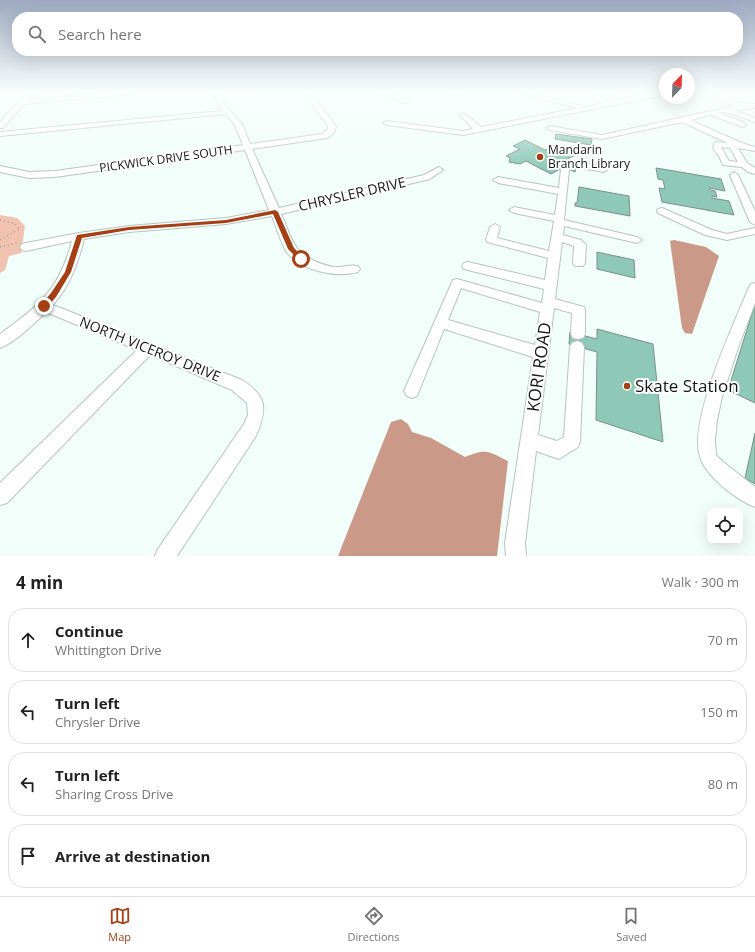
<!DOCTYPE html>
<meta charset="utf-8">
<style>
:root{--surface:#fff;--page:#f2f2f2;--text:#202124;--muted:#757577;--line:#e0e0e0;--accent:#a53f14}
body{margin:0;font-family:"Open Sans",sans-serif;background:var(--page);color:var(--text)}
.controls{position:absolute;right:12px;bottom:12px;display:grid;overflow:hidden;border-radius:8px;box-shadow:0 4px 16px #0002}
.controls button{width:36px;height:36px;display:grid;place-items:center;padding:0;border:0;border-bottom:1px solid var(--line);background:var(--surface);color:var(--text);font:20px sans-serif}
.compass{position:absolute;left:659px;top:68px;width:36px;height:36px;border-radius:50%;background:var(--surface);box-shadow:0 4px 16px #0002;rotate:23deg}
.stop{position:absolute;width:12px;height:12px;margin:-9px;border:3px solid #a53f14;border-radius:50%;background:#fff}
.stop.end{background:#a53f14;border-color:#fff;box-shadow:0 1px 4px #0008}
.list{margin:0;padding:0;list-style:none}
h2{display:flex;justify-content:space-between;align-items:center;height:52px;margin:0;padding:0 16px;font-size:17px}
h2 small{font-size:13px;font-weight:400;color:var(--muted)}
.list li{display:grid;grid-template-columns:26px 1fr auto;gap:12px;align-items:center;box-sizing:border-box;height:64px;margin:0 8px 8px;padding:0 8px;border:1px solid var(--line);border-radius:16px}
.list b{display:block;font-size:15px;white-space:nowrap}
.list p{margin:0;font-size:13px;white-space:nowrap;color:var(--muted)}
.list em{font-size:13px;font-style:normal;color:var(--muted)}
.icon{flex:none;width:22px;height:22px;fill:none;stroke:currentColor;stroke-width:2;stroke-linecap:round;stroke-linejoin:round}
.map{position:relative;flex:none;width:755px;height:556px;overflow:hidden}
.search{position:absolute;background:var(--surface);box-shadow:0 4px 16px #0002;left:12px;right:12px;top:12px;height:44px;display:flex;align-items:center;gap:10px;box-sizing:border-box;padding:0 14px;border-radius:16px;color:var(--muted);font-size:15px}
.sheet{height:340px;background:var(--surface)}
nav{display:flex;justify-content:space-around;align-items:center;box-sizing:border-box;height:56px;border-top:1px solid var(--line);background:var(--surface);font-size:11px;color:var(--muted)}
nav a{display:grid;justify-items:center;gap:2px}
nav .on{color:var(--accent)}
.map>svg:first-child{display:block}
.green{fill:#f2c2b0}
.water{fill:#cb9987}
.building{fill:#8ec9b7;stroke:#7e8e88}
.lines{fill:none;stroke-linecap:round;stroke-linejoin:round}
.minor-casing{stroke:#b5c5bf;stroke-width:2}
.path{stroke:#98a29f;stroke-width:1.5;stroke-dasharray:1 3;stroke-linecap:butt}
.minor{fill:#fff;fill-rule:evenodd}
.route{fill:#a53f14}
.poi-dot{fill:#a53f14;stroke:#fff;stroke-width:1.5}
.labels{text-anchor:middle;stroke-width:4;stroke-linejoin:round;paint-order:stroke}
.far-poi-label{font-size:12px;fill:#121816;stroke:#fff;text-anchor:start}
.far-street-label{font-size:12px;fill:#121816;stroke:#fff}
.street-label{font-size:14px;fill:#121816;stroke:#fff}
.near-street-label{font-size:17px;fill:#121816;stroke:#fff}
.near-poi-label{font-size:17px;fill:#121816;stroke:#fff;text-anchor:start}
</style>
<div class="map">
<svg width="755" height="556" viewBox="0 0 755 556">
<rect width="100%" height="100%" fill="#f1fefa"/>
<!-- green -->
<path class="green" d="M 0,215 L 17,218 L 25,226 L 21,253 L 9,256 L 5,270 L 0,273 Z"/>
<!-- water -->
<path class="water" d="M 674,240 L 706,247 L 719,256 L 692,334 L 685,333 L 682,328 L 670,241 Z
M 401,419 L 408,424 L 412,432 L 431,438 L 465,457 C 487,448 488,451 508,461 L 497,556 L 338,556 L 391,422 Z"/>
<!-- building -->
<path class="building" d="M 556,134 L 592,139 L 591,145 L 555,139 Z
M 525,140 L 545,150 L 555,145 L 577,154 L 562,162 L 576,168 L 575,172 L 564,167 L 551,174 L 526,161 L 520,164 L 509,162 L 510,158 L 506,156 L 520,149 L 513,146 Z
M 656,168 L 721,179 L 725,191 L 709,188 L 710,190 L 715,191 L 717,197 L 712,196 L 712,198 L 729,201 L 734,215 L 662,202 L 659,188 L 665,189 L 663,180 L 658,179 Z
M 579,187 L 629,196 L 630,216 L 575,206 L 575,203 L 577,203 Z
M 597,252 L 634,260 L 635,278 L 597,269 Z
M 755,304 L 755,403 L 728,390 Z
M 597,329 L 653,344 L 663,442 L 596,420 L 597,352 L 569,344 L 570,332 L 597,339 Z
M 755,433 L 755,484 L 745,478 Z"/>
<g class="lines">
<!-- minor casing -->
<g class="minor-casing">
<path id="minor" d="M 28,92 L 35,92 L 29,100 L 109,92 L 137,92 L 134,94 L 24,104 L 3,128 L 0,128 L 0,122 Z
M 213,92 L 219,92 L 225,105 L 242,124 L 250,144 L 322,134 L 327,130 L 328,126 L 303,92 L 310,92 L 336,126 L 334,133 L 327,138 L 252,149 L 279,208 L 424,175 L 439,167 L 443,170 L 430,179 L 281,214 C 286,224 290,239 297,248 C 304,258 322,265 333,267 C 342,268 350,264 358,266 L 360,269 L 358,272 C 336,278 300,271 286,251 C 280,240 276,227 272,216 L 226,224 L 129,232 L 84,239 C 78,264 70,285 53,305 L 242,380 C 268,396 267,410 256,436 L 177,556 L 155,556 L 158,549 L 244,424 L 248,415 L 247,403 L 232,390 L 150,355 L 7,503 L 0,505 L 0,483 L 137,350 L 46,312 C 35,323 14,343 0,348 L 0,334 C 40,305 59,290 72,241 L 26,251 L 22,250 L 20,247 L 22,244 L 26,243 L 79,233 L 129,226 L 226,218 L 269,210 L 245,150 L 55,177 L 29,178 L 0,172 L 0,166 L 29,172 L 55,171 L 243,145 L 235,125 L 226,114 L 0,136 L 0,132 L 222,111 L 219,106 Z
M 381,92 L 390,92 L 409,102 L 404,103 Z
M 452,92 L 458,92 L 458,93 L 455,95 Z
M 516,92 L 528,92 L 585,107 L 610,102 L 592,92 L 601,92 L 617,100 L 659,92 L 665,92 L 665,95 L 463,135 L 387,125 L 383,123 L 387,121 L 463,131 L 473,129 L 460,115 L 464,113 L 481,127 L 578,108 Z
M 700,92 C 720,92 735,105 755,104 L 755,108 L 734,110 L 755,118 L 755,122 L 726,112 L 719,113 L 745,123 L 746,125 L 742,127 L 711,115 L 690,120 L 742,143 L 755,147 L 755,151 L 738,148 L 747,163 L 755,168 L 755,174 L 748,172 L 742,167 L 723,165 L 719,156 L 713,148 L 715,142 L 728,143 L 682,122 L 602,139 L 550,130 L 546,128 L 550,126 L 602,135 L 734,106 ZM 721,147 L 730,148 L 738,162 L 729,161 Z
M 575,161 L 604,166 L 608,169 L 604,172 L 576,167 L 569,170 L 564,220 L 637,237 L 642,240 L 637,243 L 564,226 L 563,235 L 581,240 L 586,245 L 585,263 L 583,266 L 575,266 L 573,263 L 574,246 L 562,242 L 555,299 L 584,307 L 585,310 L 585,334 L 583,338 L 578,339 L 573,338 L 571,334 L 572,313 L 554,308 L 538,435 L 557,441 L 564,437 L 570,347 L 572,343 L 577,341 L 582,343 L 584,347 L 580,441 L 578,447 L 559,459 L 536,451 L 525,543 L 526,556 L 506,556 L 505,543 L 533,357 L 444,329 L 417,396 L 412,398 L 407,396 L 404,391 L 453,280 L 457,279 L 542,303 L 544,289 L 464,269 L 462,266 L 464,263 L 468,262 L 545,280 L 548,258 L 487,242 L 486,240 L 490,227 L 495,224 L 500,227 L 497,238 L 549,251 L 554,221 L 514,213 L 509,210 L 514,207 L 555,215 L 558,194 L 498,183 L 493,180 L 498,177 L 559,188 L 561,169 ZM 461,288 L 540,312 L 535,345 L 448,320 Z
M 734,172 L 738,175 L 755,211 L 755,225 L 750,222 L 730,175 Z
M 662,208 L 712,230 L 727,234 L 755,228 L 755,234 L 727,240 L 705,235 L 658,213 L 657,211 L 658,209 Z
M 755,283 L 755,303 L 738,348 L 722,397 L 717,420 L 715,440 L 716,455 L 722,461 L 755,487 L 755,507 C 737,500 706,477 700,457 C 688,421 734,324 749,287 L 751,284 Z"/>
</g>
<!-- path -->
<path class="path" d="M 0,220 L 15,224 L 20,229 L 0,240
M 0,247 L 17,243"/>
<!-- minor -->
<use href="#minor" class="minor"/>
</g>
<!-- sky -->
<linearGradient id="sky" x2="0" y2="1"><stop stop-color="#9ca9c1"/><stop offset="0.54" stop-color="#f9fffd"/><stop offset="1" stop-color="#f9fffd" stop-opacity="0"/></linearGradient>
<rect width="755" height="170" fill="url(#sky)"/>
<!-- route -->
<path class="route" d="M 275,210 L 278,212 L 294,248 L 303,257 L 303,260 L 299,260 L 288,249 L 273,214 L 226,223 L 129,230 L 82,238 L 71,272 L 56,297 L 46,308 L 41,308 L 40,306 L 51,293 L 65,272 L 77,235 L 129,227 L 226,220 Z"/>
<!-- markers -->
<g class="poi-dot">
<circle cx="540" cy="157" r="4"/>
<circle cx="627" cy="386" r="4"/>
</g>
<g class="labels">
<!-- far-poi labels -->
<g class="far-poi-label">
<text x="548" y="154">Mandarin<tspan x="548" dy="14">Branch Library</tspan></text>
</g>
<!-- far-street labels -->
<g class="far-street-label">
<text transform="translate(166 159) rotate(-8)" y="4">PICKWICK DRIVE SOUTH</text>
</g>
<!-- street labels -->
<g class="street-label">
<text transform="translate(352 194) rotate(-13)" y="5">CHRYSLER DRIVE</text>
<text transform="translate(150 349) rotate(22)" y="5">NORTH VICEROY DRIVE</text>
</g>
<!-- near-street labels -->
<g class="near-street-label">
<text transform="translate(539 367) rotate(-82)" y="6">KORI ROAD</text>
</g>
<!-- near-poi labels -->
<g class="near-poi-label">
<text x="635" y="392">Skate Station</text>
</g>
</g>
</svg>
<div class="controls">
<button><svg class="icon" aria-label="locate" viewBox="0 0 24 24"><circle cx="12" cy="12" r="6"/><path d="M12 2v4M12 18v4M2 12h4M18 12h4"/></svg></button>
</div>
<svg class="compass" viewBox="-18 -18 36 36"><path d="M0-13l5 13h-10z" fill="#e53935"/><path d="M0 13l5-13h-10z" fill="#757577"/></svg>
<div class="stop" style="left:301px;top:259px"></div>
<div class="stop end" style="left:44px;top:306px"></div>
<div class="search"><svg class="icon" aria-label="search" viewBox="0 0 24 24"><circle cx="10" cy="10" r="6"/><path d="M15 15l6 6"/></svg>Search here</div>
</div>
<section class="sheet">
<h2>4 min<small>Walk · 300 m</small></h2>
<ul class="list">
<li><svg class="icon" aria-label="ahead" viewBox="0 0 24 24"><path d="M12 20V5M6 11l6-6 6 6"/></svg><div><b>Continue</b><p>Whittington Drive</p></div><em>70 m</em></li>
<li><svg class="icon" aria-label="left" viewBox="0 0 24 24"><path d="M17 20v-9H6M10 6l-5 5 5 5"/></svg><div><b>Turn left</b><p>Chrysler Drive</p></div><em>150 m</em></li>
<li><svg class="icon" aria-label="left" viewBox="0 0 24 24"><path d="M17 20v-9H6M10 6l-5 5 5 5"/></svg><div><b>Turn left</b><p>Sharing Cross Drive</p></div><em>80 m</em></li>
<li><svg class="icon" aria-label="arrive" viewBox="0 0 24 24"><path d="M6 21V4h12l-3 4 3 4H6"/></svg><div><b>Arrive at destination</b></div></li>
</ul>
</section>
<nav>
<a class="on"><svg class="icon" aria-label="map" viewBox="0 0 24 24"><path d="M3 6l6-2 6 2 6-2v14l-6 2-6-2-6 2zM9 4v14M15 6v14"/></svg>Map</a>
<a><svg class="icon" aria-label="directions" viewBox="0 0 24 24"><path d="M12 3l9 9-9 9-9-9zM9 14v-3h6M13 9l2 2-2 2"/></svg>Directions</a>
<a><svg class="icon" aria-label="saved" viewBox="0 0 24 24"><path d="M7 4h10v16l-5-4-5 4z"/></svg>Saved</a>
</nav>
